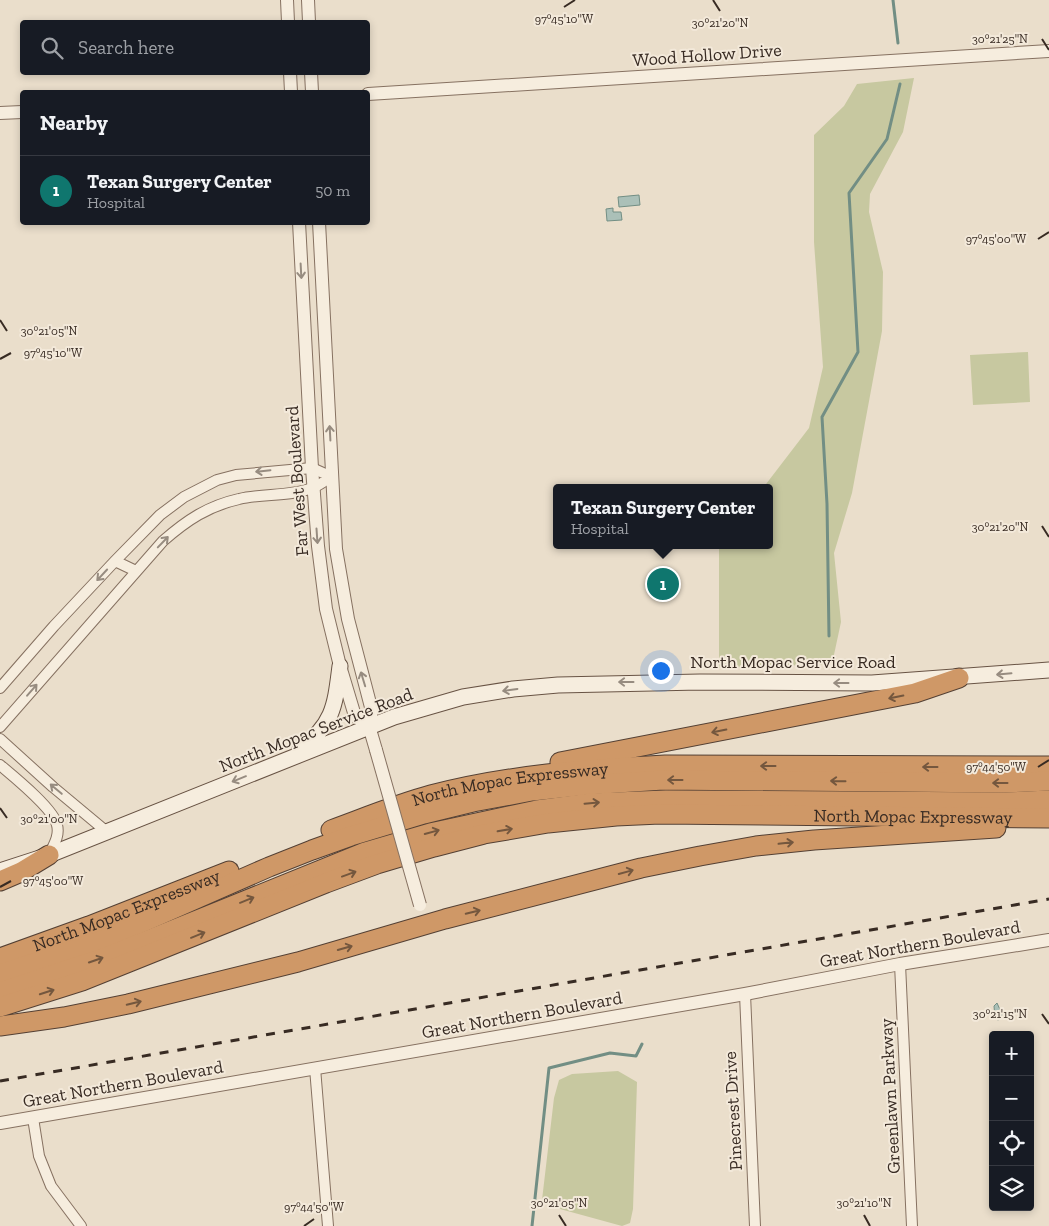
<!DOCTYPE html>
<meta charset="utf-8">
<style>
:root{--surface:#171b24;--page:#242831;--text:#f1f3f6;--muted:#9ea1a6;--line:#363941;--accent:#0f766e}
body{margin:0;font-family:"Zilla Slab",serif;background:var(--page);color:var(--text)}
.controls{position:absolute;right:15px;bottom:15px;display:grid;overflow:hidden;border-radius:5px;box-shadow:0 2px 8px #0003}
.controls button{width:45px;height:45px;display:grid;place-items:center;padding:0;border:0;border-bottom:1px solid var(--line);background:var(--surface);color:var(--text);font:25px sans-serif}
.you{position:absolute;left:660px;top:670px;width:18px;height:18px;margin:-12px;border:4px solid #fff;border-radius:50%;background:#1a73e8;box-shadow:0 0 0 8px #1a73e833}
.badge{display:grid;place-items:center;width:32px;height:32px;border-radius:50%;background:var(--accent);color:#fff;font-size:16px;font-weight:700}
.pin{position:absolute;translate:-50% -50%;border:2px solid #fff;box-shadow:0 1px 5px #0006}
.popup{position:absolute;left:553px;top:484px;width:220px;height:65px;box-sizing:border-box;display:grid;place-content:center;border-radius:5px;background:var(--surface);filter:drop-shadow(0 1px 4px #0005);font-size:16px;white-space:nowrap;color:var(--muted)}
.popup b{font-size:19px;color:var(--text)}
.popup::after{content:'';position:absolute;left:50%;top:100%;margin-left:-10px;border:10px solid transparent;border-top-color:var(--surface)}
.list{margin:0;padding:0;list-style:none}
h2{display:flex;justify-content:space-between;align-items:center;height:65px;margin:0;padding:0 20px;font-size:21px}
h2 small{font-size:16px;font-weight:400;color:var(--muted)}
.list li{display:grid;grid-template-columns:32px 1fr auto;gap:15px;align-items:center;box-sizing:border-box;height:70px;padding:0 20px;border-top:1px solid var(--line)}
.list b{display:block;font-size:19px;white-space:nowrap}
.list p{margin:0;font-size:16px;white-space:nowrap;color:var(--muted)}
.list em{font-size:16px;font-style:normal;color:var(--muted)}
.icon{flex:none;width:28px;height:28px;fill:none;stroke:currentColor;stroke-width:2;stroke-linecap:round;stroke-linejoin:round}
.map{position:relative;flex:none;width:1049px;height:1226px;overflow:hidden}
.search{position:absolute;background:var(--surface);box-shadow:0 2px 8px #0003;left:20px;top:20px;width:350px;height:55px;display:flex;align-items:center;gap:12px;box-sizing:border-box;padding:0 18px;border-radius:5px;color:var(--muted);font-size:19px}
.panel{position:absolute;background:var(--surface);box-shadow:0 2px 8px #0003;left:20px;top:90px;width:350px;height:135px;border-radius:5px}
.map>svg:first-child{display:block}
.green{fill:#c7c8a0}
.water{fill:#abc0b8;stroke:#728e84}
.lines{fill:none;stroke-linecap:round;stroke-linejoin:round}
.stream{stroke:#728e84;stroke-width:3}
.minor-casing{stroke:#867161;stroke-width:12}
.tertiary-casing{stroke:#867161;stroke-width:14}
.secondary-casing{stroke:#685344;stroke-width:17}
.motorway-casing{stroke:#544034;stroke-width:21}
.minor{stroke:#f6edde;stroke-width:10}
.tertiary{stroke:#f6edde;stroke-width:12}
.secondary{stroke:#f6edde;stroke-width:15}
.motorway{stroke:#cf9867;stroke-width:19}
.rail{stroke:#382b23;stroke-width:3;stroke-dasharray:9 9;stroke-linecap:butt}
.tertiary-bridge-casing{stroke:#867161;stroke-width:14;stroke-linecap:butt}
.tertiary-bridge{stroke:#f6edde;stroke-width:12}
.oneway{stroke:#978c80}
.oneway2{stroke:#74573e}
.ticks{fill:none;stroke:#382b23;stroke-width:2}
.labels{text-anchor:middle;stroke-width:4;stroke-linejoin:round;paint-order:stroke}
.street-label{font-size:18px;fill:#382b23;stroke:#f3e9da}
.ticks-label{font-size:12px;text-anchor:middle;fill:#382b23;stroke:#f3e9da;stroke-width:4;stroke-linejoin:round;paint-order:stroke}
</style>
<div class="map">
<svg width="1049" height="1226" viewBox="0 0 1049 1226">
<rect width="100%" height="100%" fill="#eadecb"/>
<!-- green -->
<path class="green" d="M 914,78 L 903,132 L 870,194 L 869,212 L 883,272 L 882,331 L 852,493 L 834,553 L 841,622 L 832,664 L 719,668 L 719,545 L 769,545 L 769,488 L 763,488 L 809,428 L 823,367 L 814,242 L 814,135 L 844,106 L 857,84 Z
M 1028,352 L 1030,402 L 973,405 L 970,355 Z
M 618,1071 L 637,1082 L 633,1209 L 630,1223 L 622,1226 L 560,1209 L 542,1200 L 554,1098 L 559,1080 L 572,1074 Z"/>
<!-- water -->
<path class="water" d="M 639,195 L 640,205 L 619,207 L 618,197 Z
M 613,208 L 613,212 L 621,212 L 622,220 L 607,221 L 606,209 Z
M 997,1003 L 1002,1014 L 1001,1018 L 998,1020 L 995,1018 L 994,1006 Z"/>
<g class="lines">
<!-- stream -->
<path class="stream" d="M 893,0 L 898,43
M 829,636 L 827,504 L 822,417 L 858,352 L 849,193 L 887,139 L 900,84
M 532,1226 L 549,1068 L 610,1053 L 636,1056 L 642,1044"/>
<!-- minor casing -->
<g class="minor-casing">
<path id="minor" d="M 115,561 L 136,571
M 0,688 L 54,626 L 115,561 L 160,515 L 184,497 L 217,480 L 236,475 L 312,468 L 332,477
M 0,727 L 163,541 C 187,520 208,506 239,499 C 263,493 289,497 312,488 C 319,486 325,480 332,477
M 0,739 L 53,787 L 107,832
M 0,765 C 13,776 54,809 57,825 C 60,836 53,846 49,855
M 900,964 L 912,1226
M 745,994 L 755,1226
M 315,1068 L 328,1226
M 33,1118 L 39,1156 L 51,1186 L 81,1226"/>
</g>
<!-- tertiary casing -->
<g class="tertiary-casing">
<path id="tertiary" d="M 287,0 L 288,22
M 308,0 L 309,22
M 290,72 L 291,92
M 311,72 L 312,92
M 368,94 L 1049,51
M 0,113 L 22,112
M 299,222 L 312,468 L 318,546 L 326,609 L 340,666 L 355,716 L 369,726
M 319,222 L 336,549 L 348,619 L 372,711 L 369,726 L 376,750
M 0,1123 L 745,994 L 900,964 L 1049,940"/>
</g>
<!-- secondary casing -->
<g class="secondary-casing">
<path id="secondary" d="M 300,749 C 334,724 335,705 340,666
M 0,871 L 49,855 L 394,717 L 463,697 L 513,689 L 558,685 L 700,682 L 872,683 L 1049,670"/>
</g>
<!-- motorway casing -->
<g class="motorway-casing">
<g id="motorway">
<path d="M 560,762 L 915,693 L 959,678"/>
<path id="s1" d="M 331,830 C 364,818 398,804 431,795 C 508,775 586,769 665,765 L 1049,766"/>
<path d="M 0,881 L 21,872 L 49,855"/>
<path id="s2" d="M 0,958 L 89,926 L 229,871"/>
<path d="M 0,974 L 100,941 L 269,867 L 312,850 L 351,836 L 424,814 L 473,802 L 532,791 L 587,785 L 663,780 L 1004,783 L 1049,781"/>
<path d="M 0,992 L 106,957 L 365,852 L 430,833 L 537,810 L 591,803 L 666,800 L 1005,802 L 1049,800"/>
<path id="s3" d="M 0,1007 L 82,981 L 326,883 L 377,864 L 434,847 L 484,834 L 548,823 L 616,816 L 660,814 L 1049,818"/>
<path d="M 0,1026 L 64,1017 L 128,1004 L 298,962 L 445,919 L 641,868 L 700,856 L 756,846 L 814,840 L 996,828"/>
</g>
</g>
<!-- minor -->
<use href="#minor" class="minor"/>
<!-- tertiary -->
<use href="#tertiary" class="tertiary"/>
<!-- secondary -->
<use href="#secondary" class="secondary"/>
<!-- motorway -->
<use href="#motorway" class="motorway"/>
<!-- rail -->
<path class="rail" d="M 0,1081 L 1049,899"/>
<!-- tertiary-bridge casing -->
<g class="tertiary-bridge-casing">
<path id="tertiary-bridge" d="M 376,750 L 420,905"/>
</g>
<!-- tertiary-bridge -->
<use href="#tertiary-bridge" class="tertiary-bridge"/>
</g>
<!-- one-way arrows -->
<defs><path id="oneway-shaft" d="M-6 0H5M1.5-3L5.5 0L1.5 3" fill="none" stroke-width="1.6" stroke-linecap="round" stroke-linejoin="round" transform="scale(1.25)"/></defs>
<g class="oneway">
<use href="#oneway-shaft" transform="translate(301 271) rotate(87)"/>
<use href="#oneway-shaft" transform="translate(330 433) rotate(-93)"/>
<use href="#oneway-shaft" transform="translate(263 471) rotate(174)"/>
<use href="#oneway-shaft" transform="translate(317 536) rotate(86)"/>
<use href="#oneway-shaft" transform="translate(163 542) rotate(-46)"/>
<use href="#oneway-shaft" transform="translate(102 575) rotate(133)"/>
<use href="#oneway-shaft" transform="translate(1004 674) rotate(175)"/>
<use href="#oneway-shaft" transform="translate(363 679) rotate(-107)"/>
<use href="#oneway-shaft" transform="translate(626 682) rotate(180)"/>
<use href="#oneway-shaft" transform="translate(841 683) rotate(180)"/>
<use href="#oneway-shaft" transform="translate(32 690) rotate(-49)"/>
<use href="#oneway-shaft" transform="translate(510 690) rotate(172)"/>
<use href="#oneway-shaft" transform="translate(239 779) rotate(158)"/>
<use href="#oneway-shaft" transform="translate(56 789) rotate(-140)"/>
</g>
<g class="oneway2">
<use href="#oneway-shaft" transform="translate(896 697) rotate(169)"/>
<use href="#oneway-shaft" transform="translate(719 731) rotate(169)"/>
<use href="#oneway-shaft" transform="translate(768 766) rotate(-180)"/>
<use href="#oneway-shaft" transform="translate(930 767) rotate(-180)"/>
<use href="#oneway-shaft" transform="translate(675 780) rotate(180)"/>
<use href="#oneway-shaft" transform="translate(838 781) rotate(-179)"/>
<use href="#oneway-shaft" transform="translate(1000 783) rotate(180)"/>
<use href="#oneway-shaft" transform="translate(592 803) rotate(-5)"/>
<use href="#oneway-shaft" transform="translate(505 830) rotate(-10)"/>
<use href="#oneway-shaft" transform="translate(432 832) rotate(-15)"/>
<use href="#oneway-shaft" transform="translate(786 843) rotate(-6)"/>
<use href="#oneway-shaft" transform="translate(626 872) rotate(-15)"/>
<use href="#oneway-shaft" transform="translate(349 874) rotate(-20)"/>
<use href="#oneway-shaft" transform="translate(247 900) rotate(-22)"/>
<use href="#oneway-shaft" transform="translate(473 912) rotate(-14)"/>
<use href="#oneway-shaft" transform="translate(198 935) rotate(-22)"/>
<use href="#oneway-shaft" transform="translate(345 948) rotate(-16)"/>
<use href="#oneway-shaft" transform="translate(96 960) rotate(-19)"/>
<use href="#oneway-shaft" transform="translate(47 992) rotate(-18)"/>
<use href="#oneway-shaft" transform="translate(134 1003) rotate(-14)"/>
</g>
<!-- ticks -->
<path class="ticks" d="M 713,0 L 720,11M 564,7 L 575,0M 1042,39 L 1049,50M 1038,239 L 1049,232M 0,320 L 7,331M 0,359 L 11,353M 1042,526 L 1049,537M 1038,767 L 1049,760M 0,808 L 7,818M 0,887 L 11,881M 1042,1014 L 1049,1024M 559,1215 L 566,1226M 864,1215 L 870,1226M 304,1226 L 314,1219"/>
<g class="labels">
<!-- street labels -->
<g class="street-label">
<text transform="translate(707 55) rotate(-4)" y="6">Wood Hollow Drive</text>
<text transform="translate(297 481) rotate(-94)" y="6">Far West Boulevard</text>
<text x="793" y="668">North Mopac Service Road</text>
<text transform="translate(316 730) rotate(-21)" y="6">North Mopac Service Road</text>
<text dy="6" stroke="none"><textPath href="#s1" startOffset="186">North Mopac Expressway</textPath></text>
<text dy="6" stroke="none"><textPath href="#s3" startOffset="945">North Mopac Expressway</textPath></text>
<text dy="6" stroke="none"><textPath href="#s2" startOffset="135">North Mopac Expressway</textPath></text>
<text transform="translate(920 944) rotate(-10)" y="6">Great Northern Boulevard</text>
<text transform="translate(522 1015) rotate(-10)" y="6">Great Northern Boulevard</text>
<text transform="translate(123 1084) rotate(-10)" y="6">Great Northern Boulevard</text>
<text transform="translate(890 1096) rotate(-93)" y="6">Greenlawn Parkway</text>
<text transform="translate(733 1111) rotate(-93)" y="6">Pinecrest Drive</text>
</g>
</g>
<g class="ticks-label">
<text x="564" y="23">97°45'10"W</text>
<text x="720" y="27">30°21'20"N</text>
<text x="1000" y="43">30°21'25"N</text>
<text x="996" y="243">97°45'00"W</text>
<text x="49" y="335">30°21'05"N</text>
<text x="53" y="357">97°45'10"W</text>
<text x="1000" y="531">30°21'20"N</text>
<text x="996" y="771">97°44'50"W</text>
<text x="49" y="823">30°21'00"N</text>
<text x="53" y="885">97°45'00"W</text>
<text x="1000" y="1018">30°21'15"N</text>
<text x="559" y="1207">30°21'05"N</text>
<text x="864" y="1207">30°21'10"N</text>
<text x="314" y="1211">97°44'50"W</text>
</g>
</svg>
<div class="controls">
<button>+</button>
<button>−</button>
<button><svg class="icon" aria-label="locate" viewBox="0 0 24 24"><circle cx="12" cy="12" r="6"/><path d="M12 2v4M12 18v4M2 12h4M18 12h4"/></svg></button>
<button><svg class="icon" aria-label="layers" viewBox="0 0 24 24"><path d="M12 4l9 5-9 5-9-5zM3 14l9 5 9-5"/></svg></button>
</div>
<div class="you"></div>
<div class="pin badge" style="left:663px;top:584px">1</div>
<div class="popup"><b>Texan Surgery Center</b>Hospital</div>
<div class="search"><svg class="icon" aria-label="search" viewBox="0 0 24 24"><circle cx="10" cy="10" r="6"/><path d="M15 15l6 6"/></svg>Search here</div>
<section class="panel">
<h2>Nearby<small></small></h2>
<ul class="list">
<li><span class="badge">1</span><div><b>Texan Surgery Center</b><p>Hospital</p></div><em>50 m</em></li>
</ul>
</section>
</div>
